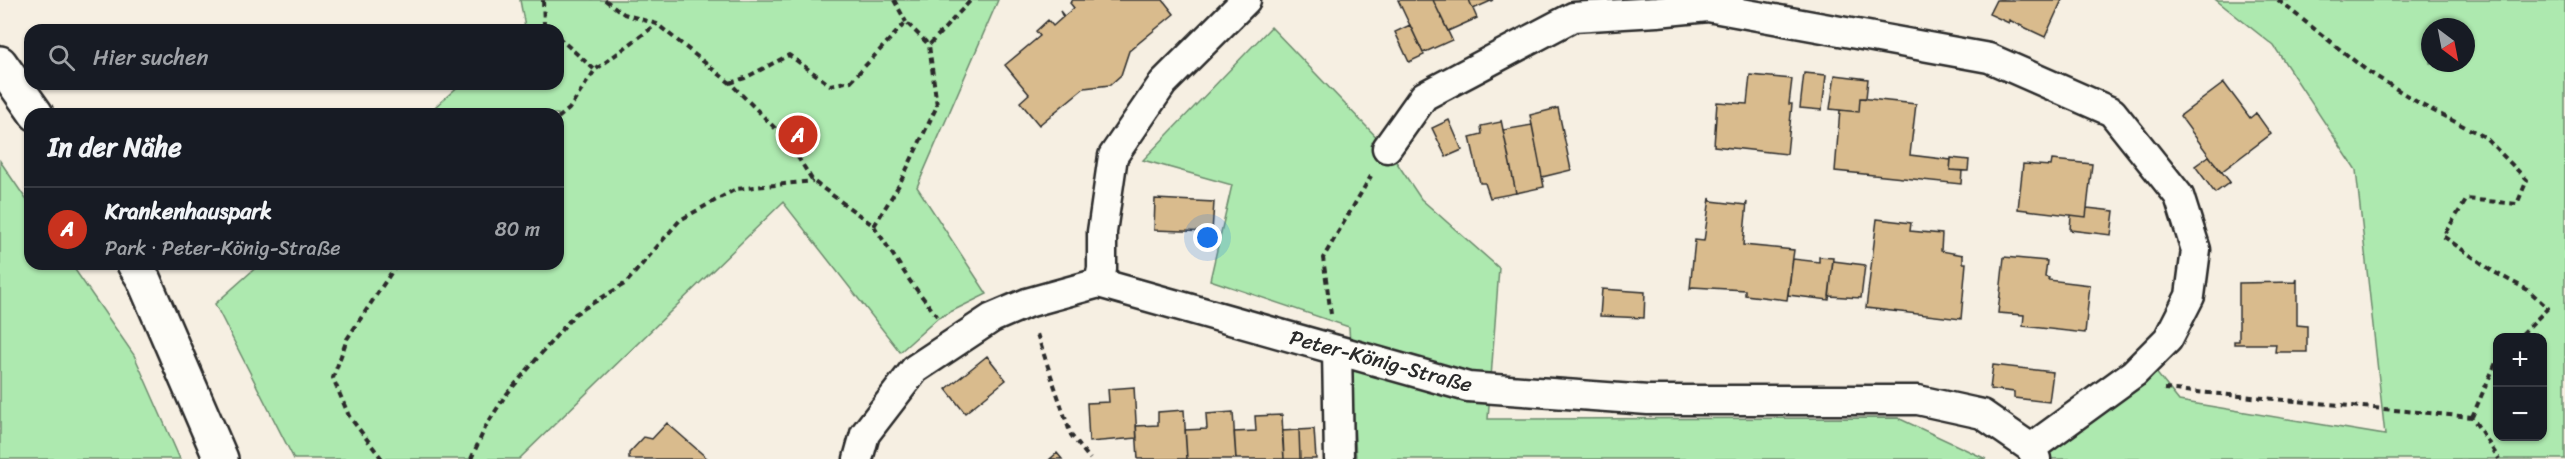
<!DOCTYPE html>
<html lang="de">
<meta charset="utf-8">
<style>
:root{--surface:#171b24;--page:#20242c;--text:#f1f3f6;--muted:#9ea1a6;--line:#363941;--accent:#c8321e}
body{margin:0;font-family:Sriracha,sans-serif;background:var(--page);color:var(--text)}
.controls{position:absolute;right:18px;bottom:18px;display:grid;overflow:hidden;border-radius:12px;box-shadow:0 2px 4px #0004}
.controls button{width:54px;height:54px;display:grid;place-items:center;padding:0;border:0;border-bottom:2px solid var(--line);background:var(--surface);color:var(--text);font:30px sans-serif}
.compass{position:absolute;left:2421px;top:18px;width:54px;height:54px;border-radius:50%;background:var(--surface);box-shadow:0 2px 4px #0004;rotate:148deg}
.you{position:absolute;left:1208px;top:238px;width:21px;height:21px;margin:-15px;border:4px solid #fff;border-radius:50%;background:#1a73e8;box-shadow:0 0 0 9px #1a73e833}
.badge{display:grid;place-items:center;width:39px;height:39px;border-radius:50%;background:var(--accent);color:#fff;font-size:20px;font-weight:700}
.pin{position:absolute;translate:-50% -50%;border:3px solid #fff;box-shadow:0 2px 6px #0006}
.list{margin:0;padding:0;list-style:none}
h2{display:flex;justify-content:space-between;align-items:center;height:78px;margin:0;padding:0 24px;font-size:26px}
h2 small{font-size:20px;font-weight:400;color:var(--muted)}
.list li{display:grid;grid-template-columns:39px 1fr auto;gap:18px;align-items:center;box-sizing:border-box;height:84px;padding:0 24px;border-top:2px solid var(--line)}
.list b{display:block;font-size:22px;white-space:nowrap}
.list p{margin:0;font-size:20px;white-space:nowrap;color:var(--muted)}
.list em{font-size:20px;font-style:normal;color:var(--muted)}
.icon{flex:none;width:33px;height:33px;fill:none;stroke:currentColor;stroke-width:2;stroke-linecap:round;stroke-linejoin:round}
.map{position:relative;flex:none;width:2565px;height:459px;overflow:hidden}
.search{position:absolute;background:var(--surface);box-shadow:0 2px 4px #0004;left:24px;top:24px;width:540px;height:66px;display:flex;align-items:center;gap:15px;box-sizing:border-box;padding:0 21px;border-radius:18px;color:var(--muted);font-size:22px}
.panel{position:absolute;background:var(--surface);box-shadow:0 2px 4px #0004;left:24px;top:108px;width:540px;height:162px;border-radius:18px}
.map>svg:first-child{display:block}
.green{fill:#ade9af;stroke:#6c8a6d;stroke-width:1.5;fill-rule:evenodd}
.building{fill:#d9bb8d;stroke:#2b2b2b;stroke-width:1.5}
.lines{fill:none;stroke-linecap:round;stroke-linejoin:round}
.minor-casing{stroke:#2b2b2b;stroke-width:33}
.tertiary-casing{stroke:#2b2b2b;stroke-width:38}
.path{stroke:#2b2b2b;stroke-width:4;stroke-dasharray:6 4.5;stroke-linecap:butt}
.minor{stroke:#fdfcf7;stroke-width:28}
.tertiary{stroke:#fdfcf7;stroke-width:33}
.labels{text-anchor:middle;stroke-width:4.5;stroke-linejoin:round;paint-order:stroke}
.street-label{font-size:21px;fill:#2b2b2b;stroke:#fdfcf7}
</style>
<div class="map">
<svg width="2565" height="459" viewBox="0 0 2565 459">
<rect width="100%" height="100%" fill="#f6efe2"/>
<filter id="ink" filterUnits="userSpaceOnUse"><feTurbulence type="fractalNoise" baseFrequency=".0167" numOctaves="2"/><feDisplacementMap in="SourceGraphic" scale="12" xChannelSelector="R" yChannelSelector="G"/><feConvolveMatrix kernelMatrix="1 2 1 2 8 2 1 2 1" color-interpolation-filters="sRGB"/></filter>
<g filter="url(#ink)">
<!-- green -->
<path class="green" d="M 520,0 L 998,0 L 917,187 L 987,294 L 938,318 L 900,352 L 783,202 L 519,459 L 294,459 L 215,304 L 260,264 L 558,264 L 558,114 L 427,114 L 461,84 L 558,84 L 558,30 L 521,30 L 525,27 Z
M 2216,0 L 2565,0 L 2565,459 L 2040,459 L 2155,371 L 2179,401 L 2385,435 L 2356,170 L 2274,46 ZM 2430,27 L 2466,27 L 2466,63 L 2430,63 ZM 2498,338 L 2542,338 L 2542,436 L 2498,436 Z
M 1271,27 L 1387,148 L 1421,199 L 1499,268 L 1488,419 L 1898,418 L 1986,459 L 1356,459 L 1349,327 L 1210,280 L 1232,185 L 1143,160 Z
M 0,161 L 30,205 L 30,264 L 71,264 L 134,355 L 180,459 L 0,459 Z"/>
<!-- building -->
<path class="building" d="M 1073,0 L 1163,0 L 1174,14 L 1129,51 L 1121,75 L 1110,85 L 1084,88 L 1039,125 L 1020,102 L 1029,94 L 1005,65 L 1040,36 L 1036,31 L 1048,20 L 1053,26 L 1063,17 L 1060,11 L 1064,16 L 1074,8 L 1070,3 Z
M 1398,0 L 1433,0 L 1452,40 L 1423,53 Z
M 1433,0 L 1469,0 L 1477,18 L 1448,31 Z
M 1469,0 L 1493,0 L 1473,9 Z
M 1996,0 L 2062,0 L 2045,37 L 2009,20 L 2009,23 L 1989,14 Z
M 1410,25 L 1424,55 L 1409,62 L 1395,32 Z
M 1804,73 L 1826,75 L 1822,110 L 1800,108 Z
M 1750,75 L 1792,79 L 1789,104 L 1792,104 L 1787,154 L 1714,146 L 1717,102 L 1747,104 Z
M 1835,75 L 1868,79 L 1866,98 L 1860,98 L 1859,112 L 1830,109 Z
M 2224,83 L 2250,118 L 2256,113 L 2271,134 L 2221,172 L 2180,116 Z
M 1860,98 L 1916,104 L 1910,155 L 1951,160 L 1950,170 L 1962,171 L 1961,184 L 1835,171 L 1840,110 L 1859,112 Z
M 1558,108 L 1571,170 L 1542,177 L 1530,115 Z
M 1449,120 L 1462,150 L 1446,157 L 1432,128 Z
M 1501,120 L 1516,193 L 1490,198 L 1485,183 L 1480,183 L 1470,137 L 1482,134 L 1481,126 L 1501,122 Z
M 1532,125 L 1544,187 L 1516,193 L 1503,130 Z
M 2209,156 L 2230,182 L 2215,193 L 2195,166 Z
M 1951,158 L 1969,160 L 1968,171 L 1950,170 Z
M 2052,160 L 2092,164 L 2086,217 L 2018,209 L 2023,164 L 2051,166 Z
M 1710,198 L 1711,201 L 1746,205 L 1747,202 L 1743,245 L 1794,250 L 1787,300 L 1745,295 L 1745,290 L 1692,287 L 1690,289 L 1695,240 L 1704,241 Z
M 1155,199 L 1214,202 L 1212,232 L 1154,230 Z
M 2087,208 L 2114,211 L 2111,235 L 2070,230 L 2071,215 L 2086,217 Z
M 1877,219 L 1911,223 L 1910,231 L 1942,234 L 1941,251 L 1963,255 L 1963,263 L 1966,263 L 1961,319 L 1866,308 Z
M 1819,257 L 1833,258 L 1829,300 L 1788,295 L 1793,259 L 1819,262 Z
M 2004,257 L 2047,261 L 2045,277 L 2049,278 L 2048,280 L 2090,285 L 2085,333 L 2023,326 L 2024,315 L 1998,313 Z
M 1833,261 L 1865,265 L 1861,298 L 1829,296 Z
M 2297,278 L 2297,325 L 2307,326 L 2307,352 L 2275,352 L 2276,344 L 2234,344 L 2234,341 L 2239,341 L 2239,283 L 2296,282 Z
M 1602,289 L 1645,292 L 1644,318 L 1600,316 Z
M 987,356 L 1006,380 L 965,413 L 946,389 Z
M 1993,365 L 2053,372 L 2049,402 L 2014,398 L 2014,392 L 1990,389 Z
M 1134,387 L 1137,438 L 1089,442 L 1087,403 L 1109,402 L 1108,389 Z
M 1184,410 L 1187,459 L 1138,459 L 1136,426 L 1158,425 L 1158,412 Z
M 1233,412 L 1236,459 L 1187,459 L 1185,430 L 1207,429 L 1206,414 Z
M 1282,415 L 1284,459 L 1236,459 L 1234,432 L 1256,431 L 1255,416 Z
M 667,423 L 708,459 L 629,459 L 629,453 L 644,437 L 652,439 Z
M 1314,429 L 1316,459 L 1300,459 L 1299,430 Z
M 1299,430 L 1300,459 L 1284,459 L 1282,431 Z
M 1057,453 L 1062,459 L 1050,459 Z"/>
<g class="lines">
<!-- minor casing -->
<g class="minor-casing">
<path id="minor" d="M 1387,148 L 1424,96 L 1573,17 L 1657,12 L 1708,7 L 1989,58 L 2112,112 L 2179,196 L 2196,250 L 2190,296 L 2168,339 L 2134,373 L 2031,448
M 1099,283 L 1102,269 L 1102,232 L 1113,156 L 1163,83 L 1246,0
M 1337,350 L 1339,459
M 858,459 L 865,434 L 915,369 L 992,318 L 1027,303 L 1099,283 L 1468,387 L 1648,400 L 1918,400 L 1982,414 L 2031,448 L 2036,459"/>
</g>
<!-- tertiary casing -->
<g class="tertiary-casing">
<path id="tertiary" d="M 0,63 L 36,114
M 134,264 L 143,278 L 221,459"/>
</g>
<!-- path -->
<path class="path" d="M 543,0 L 544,24 L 550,30
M 605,0 L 624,14 L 657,24 L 730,83 L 787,140 L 813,181 L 874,226 L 910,281 L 937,316
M 894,0 L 906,22
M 2278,0 L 2366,70 L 2422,105 L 2485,137 L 2527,180 L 2517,204 L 2467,199 L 2443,236 L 2494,272 L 2528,290 L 2548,308 L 2518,338
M 558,37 L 595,70
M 730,83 L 745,78 L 789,55 L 830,85 L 851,81 L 906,22 L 929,45 L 971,0
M 558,118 L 569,109 L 595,70 L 657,24
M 874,226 L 899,185 L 937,106 L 929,45
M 1331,314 L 1323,258 L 1371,176
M 1037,334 L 1071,435 L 1090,459
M 2164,389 L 2472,417 L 2499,459
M 2472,417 L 2498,358
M 382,459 L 349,416 L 333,378 L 347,339 L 397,264
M 471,459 L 486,426 L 505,396 L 575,314 L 626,283 L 680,220 L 736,189 L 813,181"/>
<!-- minor -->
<use href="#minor" class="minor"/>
<!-- tertiary -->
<use href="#tertiary" class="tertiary"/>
</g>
</g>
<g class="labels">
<!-- street labels -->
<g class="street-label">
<text transform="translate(1381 361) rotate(15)" y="7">Peter-König-Straße</text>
</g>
</g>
</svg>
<div class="controls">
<button>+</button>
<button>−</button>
</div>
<svg class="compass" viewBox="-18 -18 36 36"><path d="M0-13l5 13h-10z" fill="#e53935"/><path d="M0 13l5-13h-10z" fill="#9ea1a6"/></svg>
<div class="you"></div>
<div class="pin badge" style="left:798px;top:135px">A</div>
<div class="search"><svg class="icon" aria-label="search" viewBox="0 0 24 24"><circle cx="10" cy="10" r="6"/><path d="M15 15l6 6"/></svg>Hier suchen</div>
<section class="panel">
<h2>In der Nähe<small></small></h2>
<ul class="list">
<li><span class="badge">A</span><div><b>Krankenhauspark</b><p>Park · Peter-König-Straße</p></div><em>80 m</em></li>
</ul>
</section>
</div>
